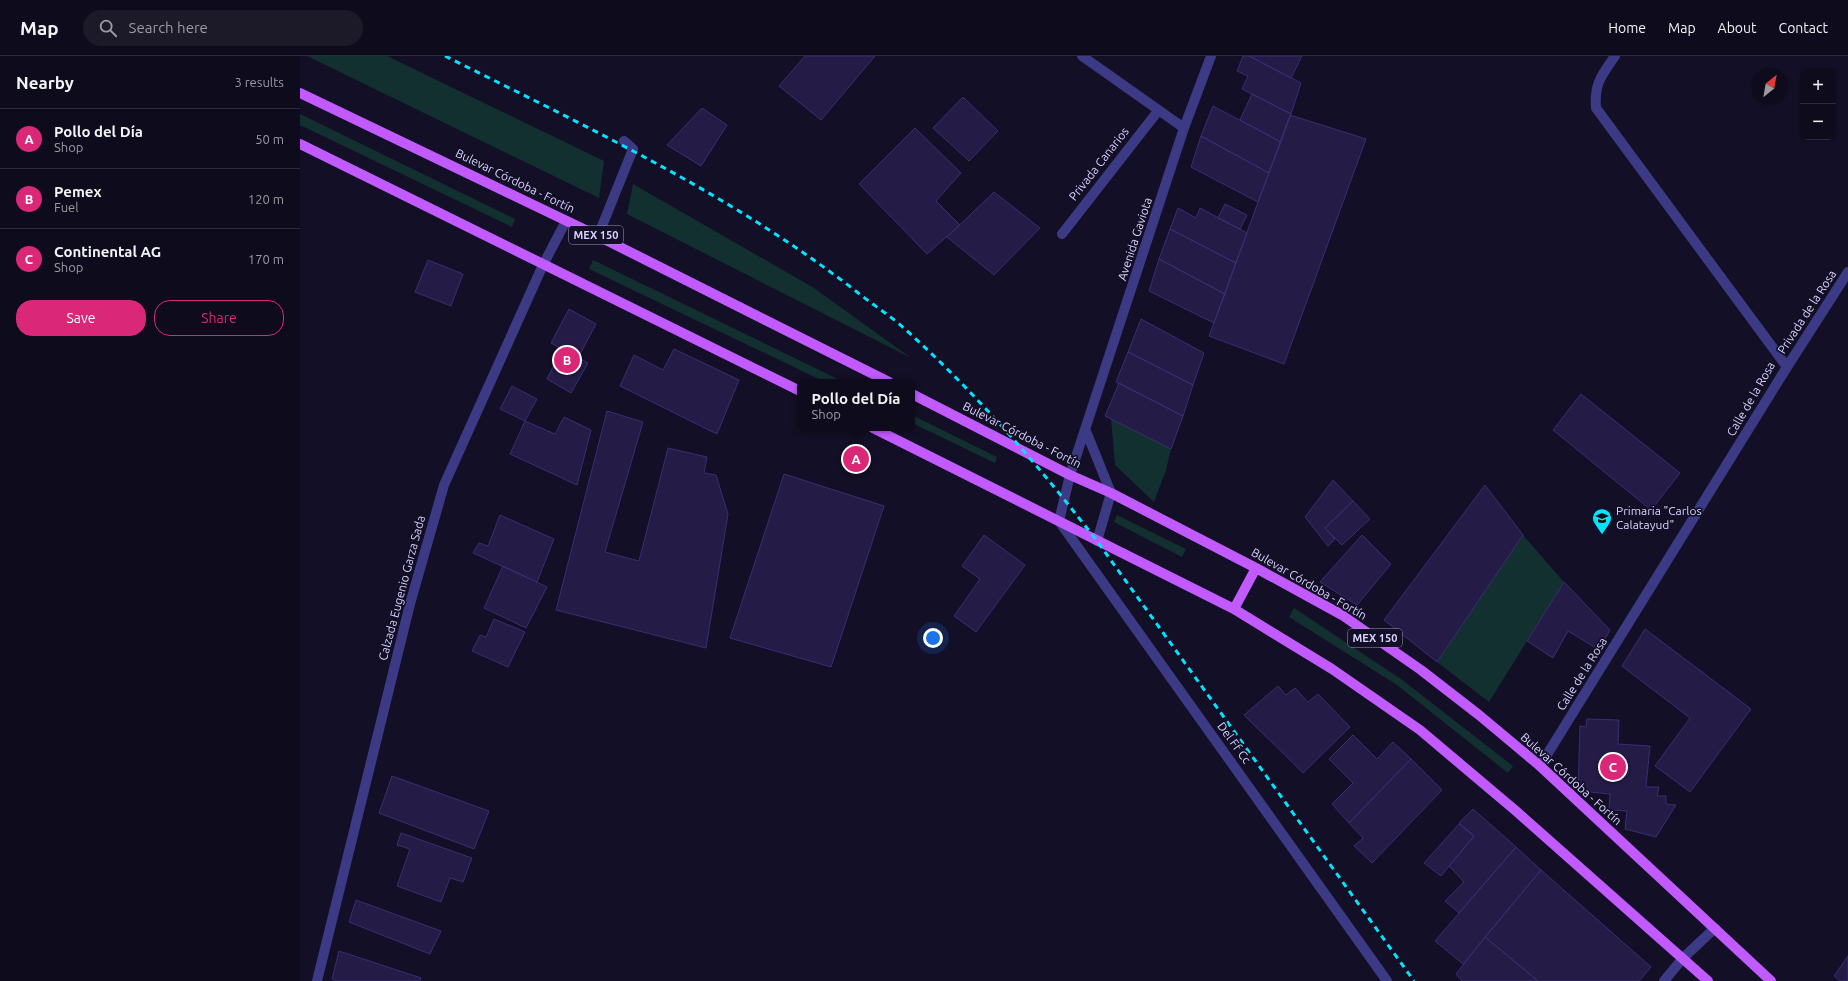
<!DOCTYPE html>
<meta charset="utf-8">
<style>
:root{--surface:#0e0b1c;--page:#1c1929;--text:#f1f3f6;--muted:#9b9ba3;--line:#2e2b3b;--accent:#db2777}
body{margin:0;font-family:Ubuntu,sans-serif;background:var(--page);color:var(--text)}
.controls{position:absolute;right:12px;top:12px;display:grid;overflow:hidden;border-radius:8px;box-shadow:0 1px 3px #0004}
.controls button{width:36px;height:36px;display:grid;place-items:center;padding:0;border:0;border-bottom:1px solid var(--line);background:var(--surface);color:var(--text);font:20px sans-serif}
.compass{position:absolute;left:1452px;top:12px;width:36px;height:36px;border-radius:50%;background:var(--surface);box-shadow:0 1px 3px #0004;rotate:31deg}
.you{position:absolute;left:633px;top:582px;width:14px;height:14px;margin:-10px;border:3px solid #fff;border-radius:50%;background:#1a73e8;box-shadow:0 0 0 6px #1a73e833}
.badge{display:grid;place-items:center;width:26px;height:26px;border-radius:50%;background:var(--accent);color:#fff;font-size:13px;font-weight:700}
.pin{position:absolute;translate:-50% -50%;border:2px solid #fff;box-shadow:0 1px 4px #0006}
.popup{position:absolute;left:497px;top:323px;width:118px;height:52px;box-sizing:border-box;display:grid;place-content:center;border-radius:8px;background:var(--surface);filter:drop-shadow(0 1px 3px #0005);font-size:13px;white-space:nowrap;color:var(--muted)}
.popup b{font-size:15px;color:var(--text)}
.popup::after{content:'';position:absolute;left:50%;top:100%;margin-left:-8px;border:8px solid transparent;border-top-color:var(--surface)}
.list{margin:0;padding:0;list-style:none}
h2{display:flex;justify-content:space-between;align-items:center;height:52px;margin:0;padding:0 16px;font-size:17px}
h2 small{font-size:13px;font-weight:400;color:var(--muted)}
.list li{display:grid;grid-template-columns:26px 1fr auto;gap:12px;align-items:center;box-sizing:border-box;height:60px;padding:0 16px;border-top:1px solid var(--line)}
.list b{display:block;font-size:15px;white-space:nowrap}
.list p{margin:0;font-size:13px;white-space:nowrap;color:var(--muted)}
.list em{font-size:13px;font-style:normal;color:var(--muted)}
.actions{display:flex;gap:8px;padding:12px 16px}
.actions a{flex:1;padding:9px 0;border:1px solid var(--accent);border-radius:16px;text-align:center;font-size:14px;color:var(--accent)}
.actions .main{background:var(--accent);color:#fff}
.icon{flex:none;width:22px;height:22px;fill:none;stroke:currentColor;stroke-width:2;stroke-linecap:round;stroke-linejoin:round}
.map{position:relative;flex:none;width:1548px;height:925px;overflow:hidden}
header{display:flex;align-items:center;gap:24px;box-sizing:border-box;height:56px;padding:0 20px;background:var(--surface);border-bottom:1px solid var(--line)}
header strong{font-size:19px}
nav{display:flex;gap:22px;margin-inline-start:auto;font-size:14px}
.search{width:280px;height:36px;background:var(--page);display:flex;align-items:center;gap:10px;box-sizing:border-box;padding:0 14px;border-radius:22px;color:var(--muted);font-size:15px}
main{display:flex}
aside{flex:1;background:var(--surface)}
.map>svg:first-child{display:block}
.green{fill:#12302f}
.building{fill:#241b47;stroke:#3b2d73}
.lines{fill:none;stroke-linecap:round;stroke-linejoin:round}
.minor{stroke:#3d3a85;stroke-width:10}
.major{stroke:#c25bff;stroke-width:10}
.rail{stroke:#00e5ff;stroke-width:3;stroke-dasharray:6 5;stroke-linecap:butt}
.labels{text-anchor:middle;stroke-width:3.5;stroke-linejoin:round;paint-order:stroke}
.shield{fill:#130f26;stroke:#9e99be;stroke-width:1}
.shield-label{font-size:11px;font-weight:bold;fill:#d9d4ff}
.street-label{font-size:12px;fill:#d9d4ff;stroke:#130f26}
.poi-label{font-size:12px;fill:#d9d4ff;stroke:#130f26;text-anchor:start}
</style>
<header>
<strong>Map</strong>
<div class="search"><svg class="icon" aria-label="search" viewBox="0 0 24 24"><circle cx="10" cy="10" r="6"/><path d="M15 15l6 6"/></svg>Search here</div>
<nav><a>Home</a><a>Map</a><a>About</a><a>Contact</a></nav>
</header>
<main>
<aside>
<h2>Nearby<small>3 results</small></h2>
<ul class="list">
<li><span class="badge">A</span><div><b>Pollo del Día</b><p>Shop</p></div><em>50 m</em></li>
<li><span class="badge">B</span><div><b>Pemex</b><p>Fuel</p></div><em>120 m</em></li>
<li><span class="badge">C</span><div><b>Continental AG</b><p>Shop</p></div><em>170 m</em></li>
</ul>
<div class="actions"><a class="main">Save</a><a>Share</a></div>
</aside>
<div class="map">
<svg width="1548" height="925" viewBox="0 0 1548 925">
<rect width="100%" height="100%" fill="#130f26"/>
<!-- green -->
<path class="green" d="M 7,0 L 87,0 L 304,105 L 299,142 Z
M 0,58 L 215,163 L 212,171 L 0,69 Z
M 333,128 L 514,232 L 611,302 L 327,158 Z
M 293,204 L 544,326 L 525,326 L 289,213 Z
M 612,359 L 697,401 L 695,407 L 612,367 Z
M 811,362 L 871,393 L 866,414 L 854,446 L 815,409 Z
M 817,459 L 886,493 L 882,501 L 814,466 Z
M 1223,479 L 1264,526 L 1189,646 L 1137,606 Z
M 994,552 L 1101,623 L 1213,710 L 1208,717 L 1097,629 L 989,561 Z"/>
<!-- building -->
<path class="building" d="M 505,0 L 575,0 L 521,64 L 479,30 Z
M 943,0 L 949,0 L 1001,27 L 991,58 L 942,33 L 948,20 L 937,15 Z
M 949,0 L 1002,0 L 991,22 Z
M 952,38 L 991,58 L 981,86 L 940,64 Z
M 663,41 L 698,75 L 669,105 L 633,72 Z
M 913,50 L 981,86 L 969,117 L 901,80 Z
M 402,52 L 427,69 L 401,110 L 367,89 Z
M 990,59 L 1066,83 L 984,308 L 909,280 Z
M 615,72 L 661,117 L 636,145 L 660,169 L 627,198 L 559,128 Z
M 901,80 L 969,117 L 958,146 L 891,111 Z
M 694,136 L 740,172 L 694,219 L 647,181 Z
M 925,148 L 947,159 L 940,173 L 918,162 Z
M 878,152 L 896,162 L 900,152 L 947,177 L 936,207 L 870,173 Z
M 870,173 L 936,207 L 925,238 L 859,203 Z
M 859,203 L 925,238 L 914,267 L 849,235 Z
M 128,204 L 163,218 L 151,250 L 115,236 Z
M 269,253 L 296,268 L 278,302 L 251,287 Z
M 841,263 L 904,297 L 893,329 L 828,296 Z
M 262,293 L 288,307 L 271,337 L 247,323 Z
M 374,293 L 439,324 L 417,378 L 320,330 L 334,299 L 363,314 Z
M 828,296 L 893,329 L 883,360 L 816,326 Z
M 819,327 L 883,360 L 871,393 L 805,360 Z
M 212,330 L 237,343 L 225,365 L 200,353 Z
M 1281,338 L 1380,417 L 1351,454 L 1253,374 Z
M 307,355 L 343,366 L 305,496 L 339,505 L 368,392 L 407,401 L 404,417 L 416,419 L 428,458 L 406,592 L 256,554 Z
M 264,361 L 291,374 L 277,429 L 210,398 L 225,365 L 255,378 Z
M 484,418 L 584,450 L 531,611 L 430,582 Z
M 1033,424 L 1053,445 L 1025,472 L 1035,483 L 1028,490 L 1005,461 Z
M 1185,429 L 1223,479 L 1137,606 L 1084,564 Z
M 1053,445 L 1070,463 L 1042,489 L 1025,472 Z
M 200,459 L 254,483 L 237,526 L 173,497 L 179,487 L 188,490 Z
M 684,479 L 725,509 L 676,576 L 654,560 L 680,523 L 662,510 Z
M 1062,479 L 1091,508 L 1057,549 L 1020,526 Z
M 203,510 L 247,531 L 226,572 L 184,552 Z
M 1264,526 L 1310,574 L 1299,594 L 1268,575 L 1253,602 L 1227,585 Z
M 194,563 L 225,576 L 208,611 L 172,595 L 180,579 L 186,581 Z
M 1345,573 L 1451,653 L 1390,736 L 1355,710 L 1390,662 L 1322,610 Z
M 978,630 L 986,639 L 995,632 L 1008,646 L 1018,638 L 1050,671 L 1003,717 L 944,659 Z
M 1287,663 L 1319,664 L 1318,688 L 1350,690 L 1346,731 L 1359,731 L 1357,740 L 1366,740 L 1366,748 L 1376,749 L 1356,781 L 1325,773 L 1327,755 L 1309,754 L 1310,738 L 1278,735 L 1280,670 L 1286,671 Z
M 1053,679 L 1077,703 L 1093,686 L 1111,703 L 1049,767 L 1032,748 L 1053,727 L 1029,703 Z
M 1111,703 L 1142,734 L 1072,807 L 1054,790 L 1063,782 L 1049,767 Z
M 92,720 L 189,755 L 174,793 L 79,757 Z
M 1173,753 L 1216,791 L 1159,857 L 1145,845 L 1164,826 L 1149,810 L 1174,780 L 1159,767 Z
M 1159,768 L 1174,780 L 1141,820 L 1124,807 Z
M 101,777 L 172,802 L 163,826 L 150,822 L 141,846 L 97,830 L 110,793 L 97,789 Z
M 1216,791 L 1241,814 L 1163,908 L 1135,885 Z
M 1241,814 L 1351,911 L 1339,925 L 1238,925 L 1185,881 Z
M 56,844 L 141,875 L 130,898 L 49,866 Z
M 1185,881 L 1238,925 L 1162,925 L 1156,918 Z
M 39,895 L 121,922 L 120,925 L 36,925 L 32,923 Z
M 1548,900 L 1548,925 L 1540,925 L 1534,920 Z"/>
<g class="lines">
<!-- minor -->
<path class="minor" d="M 782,0 L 884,72
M 911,0 L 884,72 L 770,419 L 759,465 L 1087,925
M 762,178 L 858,55
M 298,180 L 333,93 L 324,85
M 1487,311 L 1548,216
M 786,375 L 811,437 L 797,485
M 1240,710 L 1487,311 L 1296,52 C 1294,27 1302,19 1315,0
M 17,925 L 110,548 L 144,429 L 243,209 L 266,165
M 1364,925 L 1383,902 L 1415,872"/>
<!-- major -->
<path class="major" d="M 0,37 L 298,180 L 589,326
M 0,88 L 500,335
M 612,338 L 770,419 L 811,437 L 956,512 L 1042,559 L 1121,614 L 1179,659 L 1240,710 L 1471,925
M 573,372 L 934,553 L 1032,613 L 1120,674 L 1216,755 L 1408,925
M 934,553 L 956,512"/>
<!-- rail -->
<path class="rail" d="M 145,0 C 287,71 431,138 557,236 C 573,249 591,260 606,274 C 677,338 739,410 797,485 L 1114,925"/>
</g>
<!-- icons -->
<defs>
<g id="school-pin" transform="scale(1)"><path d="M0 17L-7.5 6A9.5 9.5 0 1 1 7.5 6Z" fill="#00e5ff" stroke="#130f26"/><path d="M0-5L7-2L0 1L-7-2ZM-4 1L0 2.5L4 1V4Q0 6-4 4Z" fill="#111"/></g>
</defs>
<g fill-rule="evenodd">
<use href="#school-pin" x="1302" y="462"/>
</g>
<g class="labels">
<!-- shield labels -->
<g class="shield">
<rect x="269" y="170" width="54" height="18" rx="3"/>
<rect x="1048" y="573" width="54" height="18" rx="3"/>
</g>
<g class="shield-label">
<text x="296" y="183">MEX 150</text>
<text x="1075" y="586">MEX 150</text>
</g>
<!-- street labels -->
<g class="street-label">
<text transform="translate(799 108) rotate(-52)" y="4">Privada Canarios</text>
<text transform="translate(215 125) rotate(26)" y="4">Bulevar Córdoba - Fortín</text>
<text transform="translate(835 183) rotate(-72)" y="4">Avenida Gaviota</text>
<text transform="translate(1507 256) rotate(-57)" y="4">Privada de la Rosa</text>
<text transform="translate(1451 343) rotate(-60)" y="4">Calle de la Rosa</text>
<text transform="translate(722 379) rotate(27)" y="4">Bulevar Córdoba - Fortín</text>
<text transform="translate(1009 528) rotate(30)" y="4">Bulevar Córdoba - Fortín</text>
<text transform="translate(102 532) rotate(-75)" y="4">Calzada Eugenio Garza Sada</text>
<text transform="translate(1282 618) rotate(-58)" y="4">Calle de la Rosa</text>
<text transform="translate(934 687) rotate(54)" y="4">Del Ff Cc</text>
<text transform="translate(1271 723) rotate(42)" y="4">Bulevar Córdoba - Fortín</text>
</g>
<!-- poi labels -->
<g class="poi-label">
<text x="1316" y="459">Primaria "Carlos<tspan x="1316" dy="14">Calatayud"</tspan></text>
</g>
</g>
</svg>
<div class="controls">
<button>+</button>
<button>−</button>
</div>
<svg class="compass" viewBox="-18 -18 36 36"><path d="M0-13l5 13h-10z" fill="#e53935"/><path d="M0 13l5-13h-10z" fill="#9b9ba3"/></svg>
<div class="you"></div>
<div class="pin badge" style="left:556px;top:403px">A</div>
<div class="popup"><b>Pollo del Día</b>Shop</div>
<div class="pin badge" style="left:267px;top:304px">B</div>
<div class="pin badge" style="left:1313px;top:711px">C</div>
</div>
</main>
